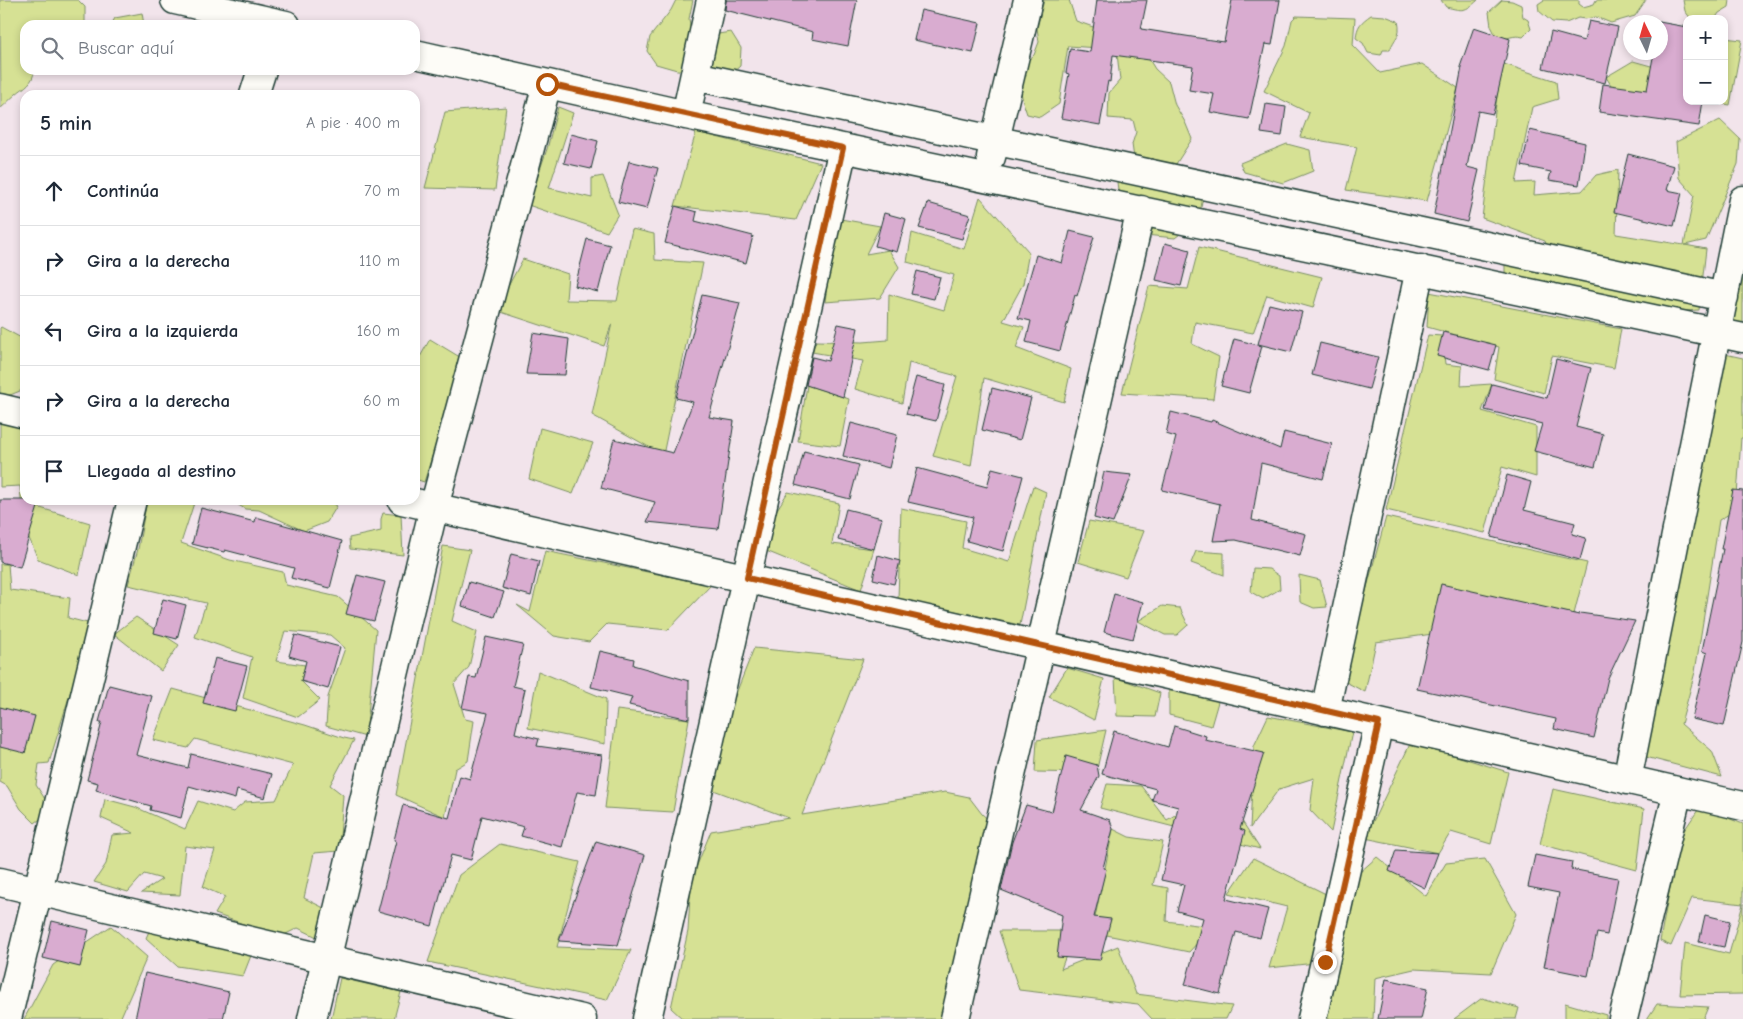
<!DOCTYPE html>
<html lang="es">
<meta charset="utf-8">
<style>
:root{--surface:#fff;--page:#f6f6f7;--text:#1f2937;--muted:#747a83;--line:#e0e1e3}
body{margin:0;font-family:"Comic Neue",sans-serif;background:var(--page);color:var(--text)}
.controls{position:absolute;right:15px;top:15px;display:grid;overflow:hidden;border-radius:10px;box-shadow:0 2px 8px #0003}
.controls button{width:45px;height:45px;display:grid;place-items:center;padding:0;border:0;border-bottom:1px solid var(--line);background:var(--surface);color:var(--text);font:25px sans-serif}
.compass{position:absolute;left:1623px;top:15px;width:45px;height:45px;border-radius:50%;background:var(--surface);box-shadow:0 2px 8px #0003;rotate:355deg}
.stop{position:absolute;width:15px;height:15px;margin:-11px;border:4px solid #b45309;border-radius:50%;background:#fff}
.stop.end{background:#b45309;border-color:#fff;box-shadow:0 1px 5px #0008}
.list{margin:0;padding:0;list-style:none}
h2{display:flex;justify-content:space-between;align-items:center;height:65px;margin:0;padding:0 20px;font-size:21px}
h2 small{font-size:16px;font-weight:400;color:var(--muted)}
.list li{display:grid;grid-template-columns:32px 1fr auto;gap:15px;align-items:center;box-sizing:border-box;height:70px;padding:0 20px;border-top:1px solid var(--line)}
.list b{display:block;font-size:19px;white-space:nowrap}
.list em{font-size:16px;font-style:normal;color:var(--muted)}
.icon{flex:none;width:28px;height:28px;fill:none;stroke:currentColor;stroke-width:2;stroke-linecap:round;stroke-linejoin:round}
.map{position:relative;flex:none;width:1743px;height:1019px;overflow:hidden}
.search{position:absolute;background:var(--surface);box-shadow:0 2px 8px #0003;left:20px;top:20px;width:400px;height:55px;display:flex;align-items:center;gap:12px;box-sizing:border-box;padding:0 18px;border-radius:15px;color:var(--muted);font-size:19px}
.panel{position:absolute;background:var(--surface);box-shadow:0 2px 8px #0003;left:20px;top:90px;width:400px;height:415px;border-radius:15px}
.map>svg:first-child{display:block}
.green{fill:#d6e194;stroke:#7a8f64}
.building{fill:#d9acd0;stroke:#1f3d34}
.lines{fill:none;stroke-linecap:round;stroke-linejoin:round}
.minor-casing{stroke:#1f3d34;stroke-width:31}
.minor{stroke:#fdfcf7;stroke-width:28}
.route{stroke:#b45309;stroke-width:6}
</style>
<div class="map">
<svg width="1743" height="1019" viewBox="0 0 1743 1019">
<rect width="100%" height="100%" fill="#f2e4eb"/>
<filter id="ink" filterUnits="userSpaceOnUse"><feTurbulence type="fractalNoise" baseFrequency=".02" numOctaves="2"/><feDisplacementMap in="SourceGraphic" scale="10" xChannelSelector="R" yChannelSelector="G"/><feConvolveMatrix kernelMatrix="1 2 1 2 8 2 1 2 1" color-interpolation-filters="sRGB"/></filter>
<g filter="url(#ink)">
<!-- green -->
<path class="green" d="M 0,0 L 78,0 L 85,7 L 85,25 L 25,25 L 25,70 L 34,70 C 34,83 24,87 16,94 C 10,99 6,104 1,108 Z
M 676,0 L 693,0 L 689,19 L 691,30 L 718,34 L 731,32 L 741,48 L 740,66 L 732,73 L 677,70 L 656,64 L 647,51 L 650,37 L 671,10 Z
M 1044,0 L 1069,0 L 1076,21 L 1139,43 L 1155,69 L 1169,82 L 1175,105 L 1185,122 L 1192,139 L 1176,164 L 1204,182 C 1201,216 1202,217 1175,238 L 1135,234 L 1120,207 L 1117,182 L 1135,166 L 1132,144 L 1136,132 L 1133,120 L 1108,118 L 1109,93 L 1120,80 L 1117,53 L 1099,48 L 1068,46 L 1059,104 L 1040,117 L 1027,114 L 1023,102 L 1020,87 L 1025,63 L 1034,55 L 1039,42 L 1037,28 Z
M 1441,0 L 1478,0 C 1465,12 1463,11 1446,7 Z
M 1502,0 L 1512,1 L 1521,5 L 1523,17 L 1528,20 L 1531,29 L 1523,37 C 1513,34 1508,40 1497,38 L 1491,26 L 1489,12 Z
M 1544,0 L 1579,0 L 1579,4 L 1583,7 L 1594,4 L 1596,0 L 1646,0 L 1635,16 L 1611,23 L 1596,17 L 1585,19 L 1578,18 L 1566,23 L 1552,22 L 1539,11 L 1538,4 Z
M 1683,0 L 1730,0 L 1729,7 L 1719,13 L 1715,19 L 1691,19 L 1685,11 Z
M 142,13 L 144,25 L 111,25 L 115,18 Z
M 1371,15 L 1385,16 L 1398,21 C 1402,37 1394,37 1390,50 L 1383,50 L 1381,55 L 1368,53 L 1363,43 L 1356,38 C 1357,26 1361,22 1371,15 Z
M 1296,16 L 1355,18 L 1353,45 L 1380,73 L 1422,64 L 1458,88 L 1427,201 L 1346,190 L 1357,147 L 1300,137 L 1309,113 L 1264,91 L 1286,46 L 1292,20 Z
M 1724,38 L 1742,40 L 1730,105 L 1705,101 L 1724,101 Z
M 1633,61 L 1687,76 L 1687,99 L 1617,95 L 1606,77 Z
M 1501,63 L 1556,81 L 1558,99 L 1532,107 L 1516,183 L 1535,182 L 1534,195 L 1582,191 L 1596,175 L 1618,170 L 1616,234 L 1684,245 L 1694,195 L 1679,178 L 1676,142 L 1720,120 L 1740,139 L 1738,164 L 1706,240 L 1685,245 L 1706,249 L 1699,310 L 1627,315 L 1505,294 L 1505,253 L 1548,249 L 1545,241 L 1482,218 Z
M 506,107 L 495,190 L 425,188 L 445,112 Z
M 558,107 L 573,113 L 549,188 L 592,198 L 592,178 L 603,176 L 618,214 L 607,232 L 528,205 L 547,149 Z
M 696,132 L 821,163 L 796,220 L 675,206 Z
M 1287,144 L 1310,150 L 1313,171 L 1283,183 L 1244,172 L 1240,163 Z
M 980,197 L 1029,252 L 1023,284 L 1003,321 L 1024,327 L 1016,348 L 1071,369 L 1064,402 L 984,378 L 971,466 L 933,456 L 957,376 L 909,363 L 902,403 L 855,389 L 863,361 L 812,352 L 816,341 L 863,342 L 888,340 L 889,294 L 944,310 L 954,275 L 907,262 L 912,233 L 964,249 Z
M 835,218 L 880,226 L 866,254 L 889,250 L 899,267 L 880,298 L 825,302 Z
M 632,229 L 654,234 L 655,260 L 703,263 L 663,455 L 592,415 L 612,323 L 604,346 L 495,310 L 523,259 L 568,274 L 566,300 L 617,301 Z
M 1199,247 L 1322,277 L 1313,308 L 1267,295 L 1253,333 L 1195,322 L 1192,344 L 1219,357 L 1213,399 L 1122,393 L 1149,286 L 1188,289 Z
M 1743,269 L 1743,326 L 1731,324 Z
M 1429,292 L 1621,329 L 1614,368 L 1552,356 L 1544,393 L 1494,379 L 1499,347 L 1427,327 Z
M 1,327 L 25,340 L 25,389 L 5,397 L 25,400 L 25,500 L 34,506 L 90,523 L 79,575 L 38,559 L 23,524 L 20,486 L 0,487 L 0,328 Z
M 1428,335 L 1442,336 L 1445,364 L 1462,366 L 1461,386 L 1492,384 L 1482,411 L 1536,427 L 1536,477 L 1502,467 L 1485,533 L 1386,510 Z
M 430,339 L 463,359 L 424,482 L 415,479 L 415,366 Z
M 1720,353 L 1743,358 L 1743,438 L 1741,438 L 1736,510 L 1719,520 L 1695,672 L 1681,724 L 1712,751 L 1722,777 L 1642,756 Z
M 807,385 L 849,399 L 840,446 L 798,441 Z
M 540,428 L 593,443 L 573,494 L 529,479 Z
M 1033,486 L 1046,492 L 1020,625 L 898,599 L 901,508 L 966,521 L 962,548 L 1009,562 Z
M 788,492 L 839,503 L 832,544 L 874,549 L 861,590 L 754,546 Z
M 147,500 L 195,500 L 181,543 L 230,560 L 283,572 L 286,585 L 338,597 L 376,630 L 366,737 L 326,726 L 328,697 L 345,648 L 330,635 L 285,631 L 276,661 L 305,665 L 301,681 L 320,700 L 298,717 L 243,698 L 252,657 L 195,637 L 206,603 L 128,585 L 138,549 Z
M 230,500 L 328,500 L 337,506 L 327,522 L 304,531 L 259,510 L 245,509 Z
M 383,513 L 401,515 L 403,555 L 350,549 L 349,538 L 381,531 L 381,519 Z
M 1386,517 L 1587,563 L 1574,614 L 1376,642 L 1365,692 L 1342,680 Z
M 1089,521 L 1144,531 L 1126,577 L 1078,562 Z
M 443,546 L 470,550 L 452,621 L 477,632 L 469,667 L 454,684 L 465,719 L 474,721 L 468,761 L 455,769 L 445,817 L 396,795 Z
M 545,551 L 711,585 L 668,630 L 607,624 L 589,642 L 554,636 L 517,605 L 530,612 Z
M 1196,551 L 1224,553 L 1224,575 L 1191,563 Z
M 0,564 L 8,564 L 10,590 L 70,598 L 68,618 L 91,624 L 49,763 L 39,764 L 36,785 L 52,810 L 35,823 L 21,809 L 7,786 L 0,782 Z
M 1253,568 L 1269,569 L 1279,576 L 1280,589 L 1263,599 L 1251,592 Z
M 1299,575 L 1320,580 L 1327,607 L 1314,608 L 1300,602 Z
M 1162,606 L 1180,608 L 1188,625 L 1177,635 L 1165,635 L 1138,621 Z
M 136,617 L 179,645 L 161,671 L 114,634 Z
M 754,648 L 863,659 L 802,815 L 945,792 L 969,797 L 982,814 L 991,822 L 947,1019 L 683,1019 L 671,1008 L 688,931 L 691,880 L 711,831 L 789,818 L 700,785 Z
M 1067,668 L 1104,679 L 1094,720 L 1049,697 Z
M 538,671 L 606,699 L 605,744 L 528,728 Z
M 1115,677 L 1160,693 L 1155,717 L 1117,716 Z
M 1169,687 L 1220,695 L 1211,726 L 1169,715 Z
M 173,689 L 305,725 L 344,738 L 354,740 L 330,785 L 343,795 L 339,851 L 314,853 L 304,898 L 330,911 L 319,938 L 298,928 L 280,937 L 215,914 L 225,897 L 203,887 L 215,850 L 185,846 L 180,895 L 141,893 L 162,879 L 144,874 L 128,892 L 94,882 L 106,864 L 112,835 L 134,833 L 101,818 L 105,799 L 135,807 L 185,829 L 198,801 L 233,812 L 245,802 L 276,800 L 293,765 L 195,739 L 188,748 L 153,740 Z
M 617,710 L 689,719 L 673,812 L 605,808 Z
M 1268,716 L 1352,732 L 1331,832 L 1310,810 L 1314,778 L 1279,789 L 1250,828 L 1254,746 Z
M 1106,730 L 1096,773 L 1035,772 L 1037,740 Z
M 1411,742 L 1508,772 L 1491,844 L 1451,832 L 1438,853 L 1365,838 Z
M 1107,784 L 1141,786 L 1167,820 L 1189,806 L 1240,818 L 1260,849 L 1100,808 Z
M 1553,789 L 1644,809 L 1637,870 L 1540,844 Z
M 1700,807 L 1743,824 L 1743,904 L 1692,898 L 1671,946 L 1660,941 L 1679,838 Z
M 1113,829 L 1129,837 L 1163,842 L 1153,885 L 1168,888 L 1166,921 L 1212,927 L 1189,952 L 1092,932 Z
M 500,844 L 580,862 L 557,947 L 631,950 L 607,1000 L 428,962 L 459,875 Z
M 1377,857 L 1426,896 L 1446,863 L 1485,859 L 1516,914 L 1491,973 L 1414,969 L 1375,978 L 1373,1019 L 1321,1019 L 1351,880 Z
M 1253,858 L 1326,894 L 1325,962 L 1269,968 L 1287,907 L 1229,893 Z
M 1743,904 L 1743,994 L 1680,995 L 1685,943 L 1729,954 Z
M 160,907 L 252,953 L 243,976 L 177,966 L 146,938 Z
M 111,926 L 147,957 L 120,1019 L 24,1019 L 53,965 Z
M 999,931 L 1075,931 L 1061,969 L 1118,946 L 1136,994 L 1232,1006 L 1226,1019 L 1152,1019 L 1138,1004 L 1019,990 Z
M 340,978 L 401,992 L 394,1019 L 331,1019 Z
M 1482,998 L 1519,1008 L 1516,1019 L 1454,1019 Z
M 1565,1003 L 1606,1015 L 1606,1019 L 1565,1019 Z
M 1657,1004 L 1708,1007 L 1703,1019 L 1647,1019 Z"/>
<!-- building -->
<path class="building" d="M 726,0 L 857,0 L 848,46 L 812,39 L 813,32 L 725,10 Z
M 1097,0 L 1147,0 L 1141,29 L 1224,42 L 1232,0 L 1280,0 L 1272,45 L 1265,44 L 1249,119 L 1210,112 L 1214,94 L 1189,90 L 1193,66 L 1113,55 L 1110,82 L 1108,81 L 1100,125 L 1061,118 L 1069,74 L 1066,73 L 1070,49 L 1090,52 Z
M 921,10 L 980,23 L 973,53 L 914,40 Z
M 1589,21 L 1618,27 L 1605,83 L 1543,68 L 1551,32 L 1584,41 Z
M 1659,22 L 1687,27 L 1687,101 L 1703,101 L 1699,126 L 1599,112 L 1603,84 L 1647,90 L 1654,52 L 1660,52 Z
M 1474,27 L 1510,39 L 1493,114 L 1478,111 L 1467,167 L 1479,170 L 1467,222 L 1434,214 L 1462,67 L 1460,67 Z
M 1266,104 L 1286,107 L 1282,136 L 1261,133 Z
M 1530,130 L 1585,143 L 1579,185 L 1549,180 L 1551,172 L 1522,166 Z
M 571,134 L 598,141 L 591,169 L 564,163 Z
M 1628,154 L 1674,166 L 1667,190 L 1682,193 L 1674,226 L 1614,212 Z
M 629,161 L 658,168 L 647,209 L 618,202 Z
M 928,203 L 970,215 L 962,239 L 919,228 Z
M 675,206 L 697,212 L 695,221 L 753,236 L 746,263 L 665,243 Z
M 884,213 L 906,219 L 897,252 L 875,246 Z
M 1070,231 L 1094,237 L 1077,296 L 1075,295 L 1060,351 L 1026,342 L 1031,321 L 1018,318 L 1036,255 L 1062,263 Z
M 587,239 L 610,245 L 598,292 L 575,286 Z
M 1165,243 L 1190,250 L 1181,286 L 1156,280 Z
M 917,271 L 940,277 L 934,299 L 911,294 Z
M 702,295 L 740,303 L 709,417 L 734,421 L 718,529 L 647,522 L 655,502 L 601,488 L 614,439 L 673,453 L 693,402 L 676,398 Z
M 1269,304 L 1302,312 L 1291,352 L 1258,344 Z
M 838,324 L 858,328 L 843,397 L 806,385 L 812,357 L 828,361 Z
M 1443,332 L 1496,345 L 1489,370 L 1437,356 Z
M 533,333 L 569,339 L 565,375 L 526,374 Z
M 1234,339 L 1262,346 L 1249,393 L 1221,386 Z
M 1320,343 L 1378,357 L 1369,389 L 1312,375 Z
M 1556,359 L 1591,368 L 1576,427 L 1603,434 L 1595,467 L 1534,451 L 1542,424 L 1485,410 L 1492,384 L 1547,398 Z
M 916,377 L 945,385 L 936,421 L 906,414 Z
M 992,388 L 1031,398 L 1020,440 L 982,430 Z
M 1171,412 L 1211,422 L 1212,420 L 1280,449 L 1284,432 L 1332,444 L 1323,479 L 1261,463 L 1252,520 L 1306,534 L 1300,556 L 1236,540 L 1213,541 L 1220,504 L 1162,490 L 1176,437 L 1166,434 Z
M 851,423 L 897,435 L 889,468 L 843,456 Z
M 804,451 L 859,465 L 850,499 L 795,485 Z
M 917,468 L 987,487 L 992,468 L 1023,476 L 1003,551 L 967,541 L 973,517 L 908,502 Z
M 1104,472 L 1132,475 L 1113,523 L 1094,518 Z
M 1507,475 L 1531,482 L 1524,510 L 1575,523 L 1572,534 L 1586,538 L 1580,560 L 1491,537 Z
M 1733,490 L 1743,491 L 1743,642 L 1724,726 L 1692,719 L 1707,653 L 1702,651 L 1723,549 L 1721,549 Z
M 0,500 L 40,500 L 20,567 L 0,562 Z
M 201,508 L 255,522 L 256,517 L 342,541 L 330,588 L 291,578 L 294,568 L 225,550 L 224,552 L 192,544 Z
M 846,509 L 882,518 L 874,549 L 838,540 Z
M 511,554 L 539,561 L 531,596 L 502,588 Z
M 878,555 L 900,561 L 894,584 L 873,579 Z
M 357,575 L 385,582 L 374,621 L 346,614 Z
M 469,582 L 504,592 L 495,617 L 462,606 Z
M 1441,584 L 1579,615 L 1580,613 L 1635,621 L 1608,678 L 1594,738 L 1554,729 L 1556,719 L 1417,689 Z
M 1114,594 L 1143,602 L 1133,639 L 1104,632 Z
M 163,599 L 186,605 L 177,639 L 154,633 Z
M 295,635 L 340,647 L 328,689 L 301,681 L 306,661 L 289,656 Z
M 486,637 L 523,645 L 513,686 L 525,689 L 515,733 L 539,739 L 537,746 L 602,755 L 596,795 L 577,792 L 562,847 L 521,836 L 524,827 L 482,816 L 471,860 L 451,855 L 432,926 L 378,911 L 396,841 L 394,840 L 403,805 L 449,818 L 460,776 L 470,779 L 488,713 L 462,708 L 469,677 L 476,678 Z
M 600,651 L 634,659 L 633,665 L 689,681 L 689,719 L 629,705 L 632,697 L 591,687 Z
M 215,658 L 247,666 L 235,711 L 203,703 Z
M 109,685 L 152,696 L 136,755 L 188,768 L 191,754 L 272,774 L 265,798 L 237,790 L 235,799 L 189,786 L 181,818 L 150,810 L 151,806 L 96,790 L 98,783 L 87,780 L 102,722 L 99,722 Z
M 0,707 L 35,716 L 25,753 L 0,747 Z
M 1174,726 L 1206,736 L 1205,740 L 1264,753 L 1240,829 L 1245,831 L 1226,899 L 1268,909 L 1260,938 L 1236,932 L 1220,994 L 1185,985 L 1203,918 L 1177,911 L 1184,885 L 1161,880 L 1178,807 L 1152,800 L 1156,789 L 1102,774 L 1114,731 L 1168,747 Z
M 1066,756 L 1097,765 L 1099,776 L 1081,810 L 1110,820 L 1113,829 L 1103,868 L 1106,869 L 1094,917 L 1111,919 L 1100,960 L 1057,957 L 1062,915 L 1001,890 L 1012,842 L 1026,805 L 1052,812 Z
M 596,841 L 645,855 L 618,945 L 559,941 Z
M 1396,850 L 1438,853 L 1425,888 L 1389,871 Z
M 1535,855 L 1572,862 L 1571,869 L 1618,878 L 1607,935 L 1597,933 L 1588,976 L 1544,967 L 1559,893 L 1528,887 Z
M 1705,915 L 1730,921 L 1724,947 L 1699,942 Z
M 52,921 L 89,930 L 80,967 L 43,958 Z
M 145,973 L 229,992 L 223,1019 L 135,1019 Z
M 1386,979 L 1428,988 L 1421,1019 L 1378,1019 Z"/>
<g class="lines">
<!-- minor casing -->
<g class="minor-casing">
<path id="minor" d="M 175,0 L 286,25
M 415,54 L 686,115 L 1743,338
M 695,76 L 1724,297
M 254,95 L 262,70
M 686,115 L 711,0
M 991,157 L 1028,0
M 0,408 L 25,414
M 402,500 L 1743,806
M 1325,711 L 1420,269
M 1627,780 L 1743,200
M 0,882 L 582,1019
M 7,1019 L 132,500
M 312,1019 L 434,507 L 547,84
M 647,1019 L 843,148
M 955,1019 L 1141,210
M 1312,1019 L 1379,723
M 1623,1019 L 1678,791"/>
</g>
<!-- minor -->
<use href="#minor" class="minor"/>
</g>
</g>
<g class="lines" filter="url(#ink)">
<!-- route -->
<path class="route" d="M 547,84 L 843,148 L 747,578 L 1379,723 L 1325,962"/>
</g>
</svg>
<div class="controls">
<button>+</button>
<button>−</button>
</div>
<svg class="compass" viewBox="-18 -18 36 36"><path d="M0-13l5 13h-10z" fill="#e53935"/><path d="M0 13l5-13h-10z" fill="#747a83"/></svg>
<div class="stop" style="left:547px;top:84px"></div>
<div class="stop end" style="left:1325px;top:962px"></div>
<div class="search"><svg class="icon" aria-label="search" viewBox="0 0 24 24"><circle cx="10" cy="10" r="6"/><path d="M15 15l6 6"/></svg>Buscar aquí</div>
<section class="panel">
<h2>5 min<small>A pie · 400 m</small></h2>
<ul class="list">
<li><svg class="icon" aria-label="ahead" viewBox="0 0 24 24"><path d="M12 20V5M6 11l6-6 6 6"/></svg><div><b>Continúa</b></div><em>70 m</em></li>
<li><svg class="icon" aria-label="right" viewBox="0 0 24 24"><path d="M7 20v-9h11M14 6l5 5-5 5"/></svg><div><b>Gira a la derecha</b></div><em>110 m</em></li>
<li><svg class="icon" aria-label="left" viewBox="0 0 24 24"><path d="M17 20v-9H6M10 6l-5 5 5 5"/></svg><div><b>Gira a la izquierda</b></div><em>160 m</em></li>
<li><svg class="icon" aria-label="right" viewBox="0 0 24 24"><path d="M7 20v-9h11M14 6l5 5-5 5"/></svg><div><b>Gira a la derecha</b></div><em>60 m</em></li>
<li><svg class="icon" aria-label="arrive" viewBox="0 0 24 24"><path d="M6 21V4h12l-3 4 3 4H6"/></svg><div><b>Llegada al destino</b></div></li>
</ul>
</section>
</div>
